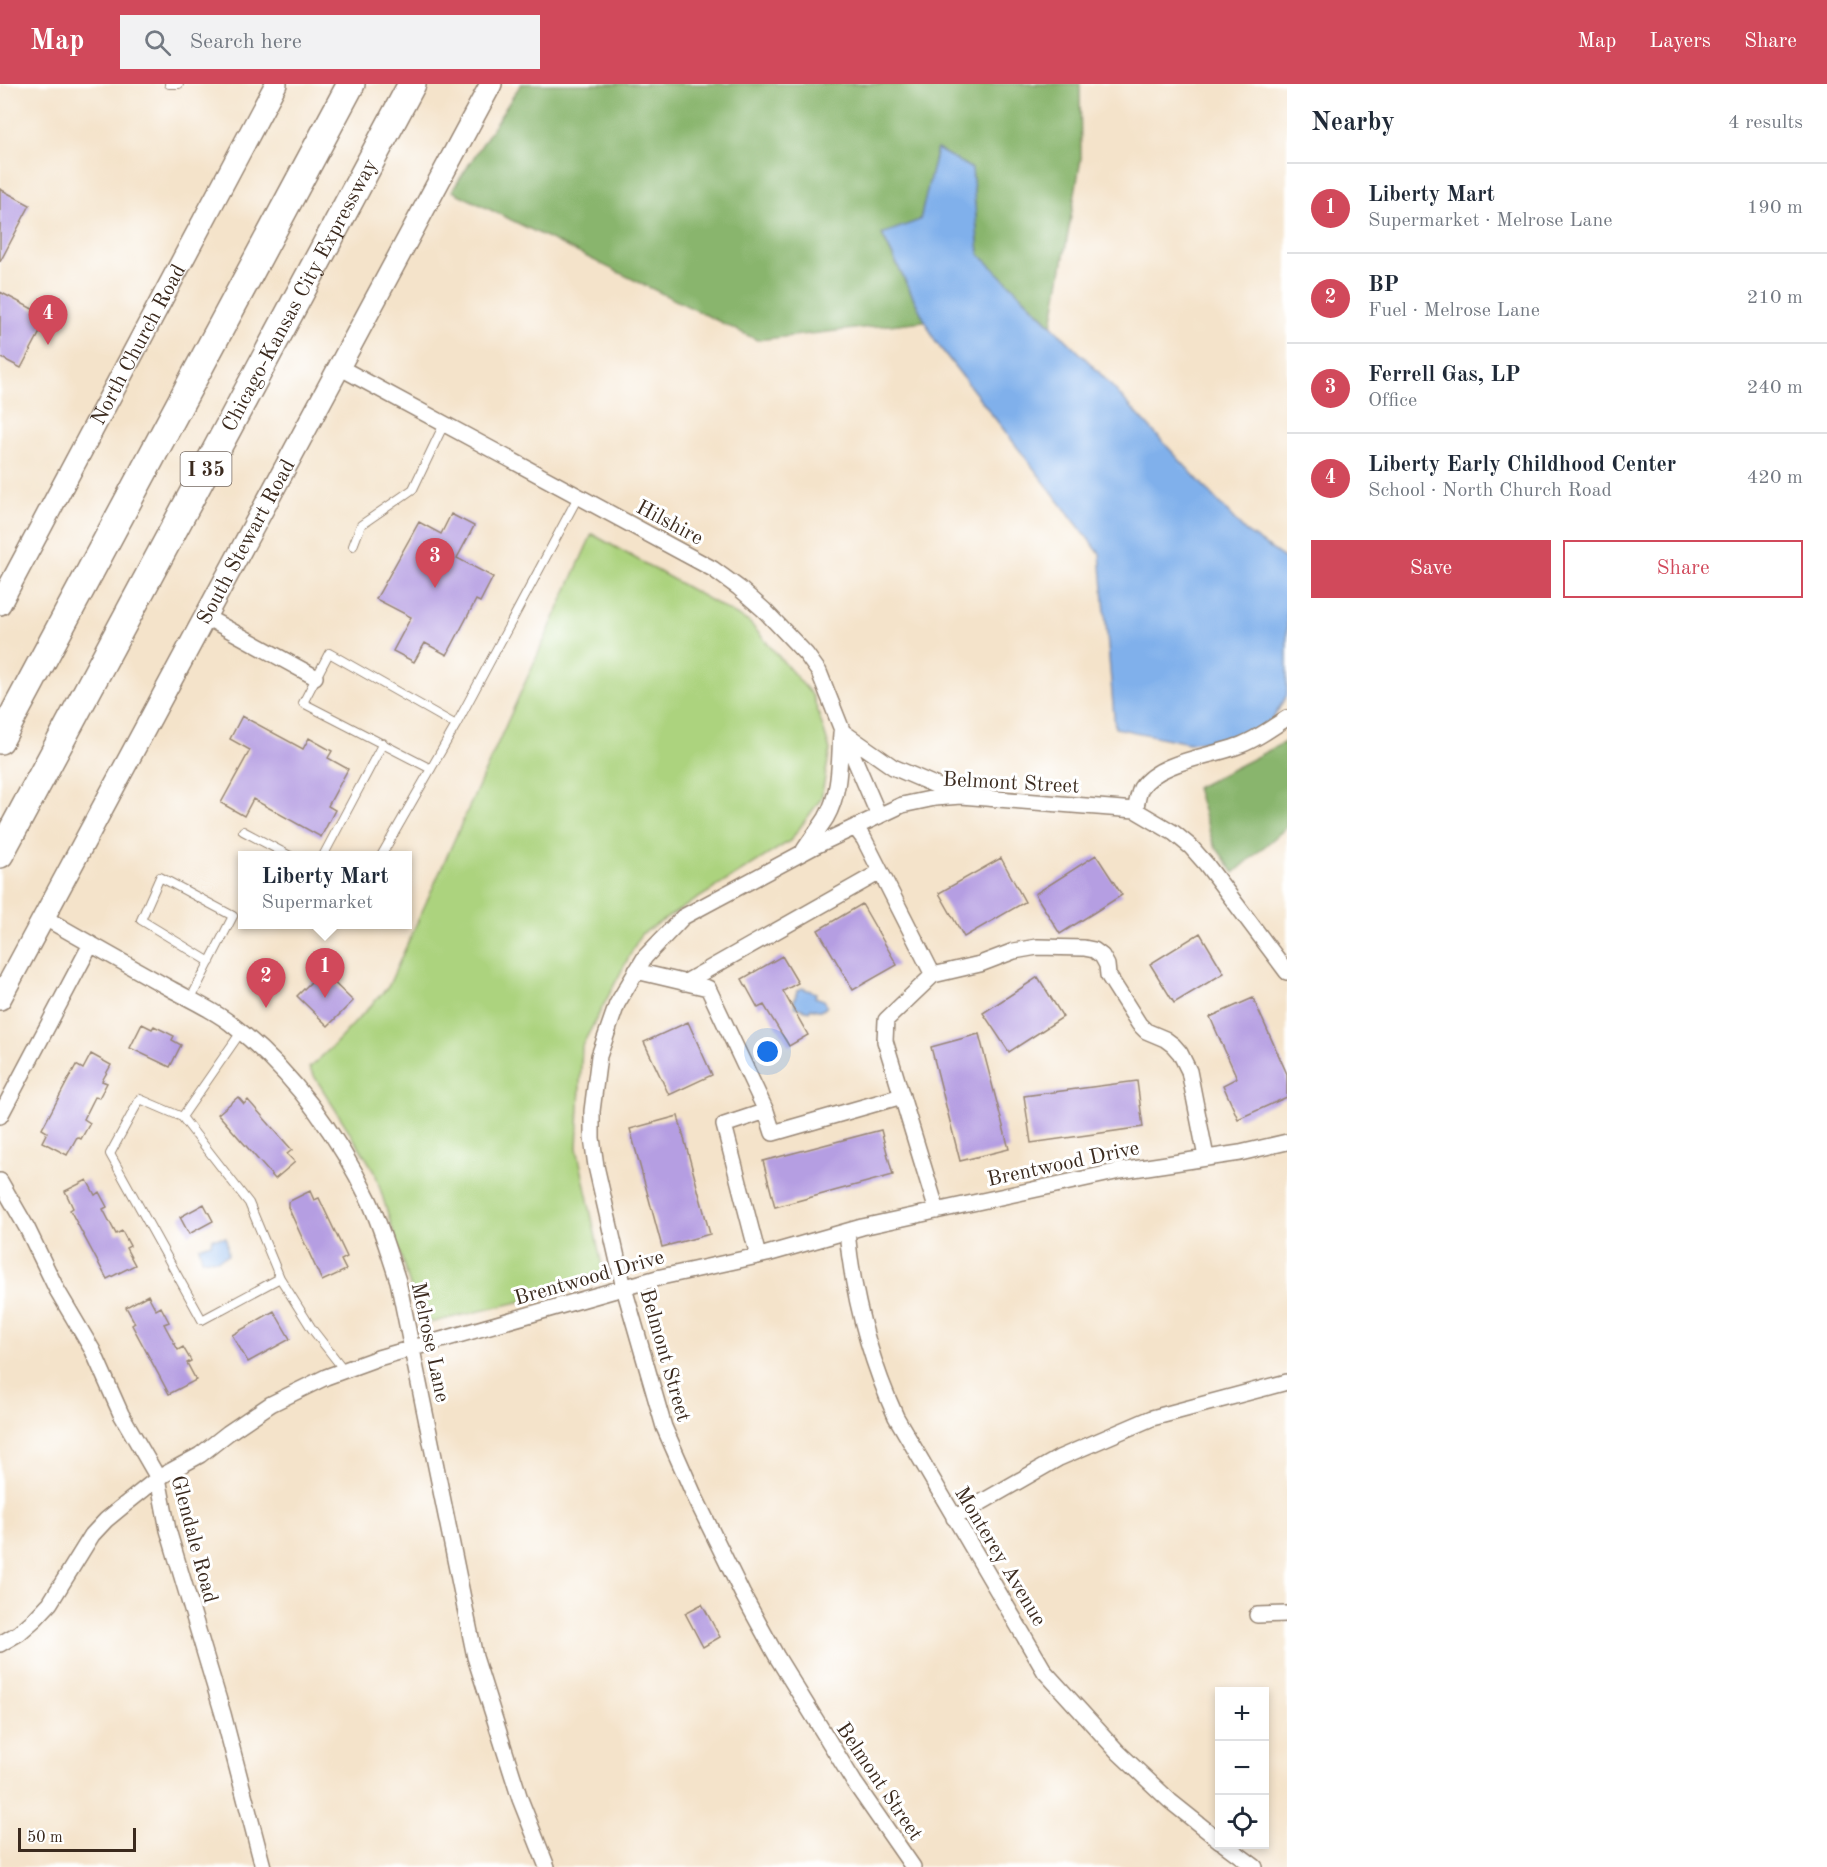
<!DOCTYPE html>
<meta charset="utf-8">
<style>
:root{--surface:#fff;--page:#f2f2f3;--text:#1f2937;--muted:#747a83;--line:#e0e1e3;--accent:#d1495b}
body{margin:0;font-family:"Old Standard TT",serif;background:var(--page);color:var(--text)}
.controls{position:absolute;right:18px;bottom:18px;display:grid;overflow:hidden;border-radius:0px;box-shadow:0 3px 9px #0003}
.controls button{width:54px;height:54px;display:grid;place-items:center;padding:0;border:0;border-bottom:2px solid var(--line);background:var(--surface);color:var(--text);font:30px sans-serif}
.scale{position:absolute;left:18px;bottom:15px;width:118px;box-sizing:border-box;padding-left:6px;border:3px solid #3b2a1e;border-top:0;font-size:16px;line-height:21px;white-space:nowrap;color:#3b2a1e;-webkit-text-stroke:4px #fff;paint-order:stroke}
.you{position:absolute;left:768px;top:968px;width:21px;height:21px;margin:-15px;border:4px solid #fff;border-radius:50%;background:#1a73e8;box-shadow:0 0 0 9px #1a73e833}
.badge{display:grid;place-items:center;width:39px;height:39px;border-radius:50%;background:var(--accent);color:#fff;font-size:20px;font-weight:700}
.pin{position:absolute;translate:-50% -50px;filter:drop-shadow(0 2px 3px #0008)}
.pin::after{content:'';position:absolute;top:32px;width:21px;height:18px;background:inherit;clip-path:polygon(0 0,100% 0,50% 100%)}
.popup{position:absolute;left:238px;top:767px;width:174px;height:78px;box-sizing:border-box;display:grid;place-content:center;border-radius:0px;background:var(--surface);filter:drop-shadow(0 2px 4px #0005);font-size:20px;white-space:nowrap;color:var(--muted)}
.popup b{font-size:22px;color:var(--text)}
.popup::after{content:'';position:absolute;left:50%;top:100%;margin-left:-12px;border:12px solid transparent;border-top-color:var(--surface)}
.list{margin:0;padding:0;list-style:none}
h2{display:flex;justify-content:space-between;align-items:center;height:78px;margin:0;padding:0 24px;font-size:26px}
h2 small{font-size:20px;font-weight:400;color:var(--muted)}
.list li{display:grid;grid-template-columns:39px 1fr auto;gap:18px;align-items:center;box-sizing:border-box;height:90px;padding:0 24px;border-top:2px solid var(--line)}
.list b{display:block;font-size:22px;white-space:nowrap}
.list p{margin:0;font-size:20px;white-space:nowrap;color:var(--muted)}
.list em{font-size:20px;font-style:normal;color:var(--muted)}
.actions{display:flex;gap:12px;padding:18px 24px}
.actions a{flex:1;padding:14px 0;border:2px solid var(--accent);border-radius:0px;text-align:center;font-size:21px;color:var(--accent)}
.actions .main{background:var(--accent);color:#fff}
.icon{flex:none;width:33px;height:33px;fill:none;stroke:currentColor;stroke-width:2;stroke-linecap:round;stroke-linejoin:round}
.map{position:relative;flex:none;width:1287px;height:1783px;overflow:hidden}
header{display:flex;align-items:center;gap:36px;box-sizing:border-box;height:84px;padding:0 30px;background:var(--accent);color:#fff}
header strong{font-size:28px}
nav{display:flex;gap:33px;margin-inline-start:auto;font-size:21px}
.search{width:420px;height:54px;background:var(--page);display:flex;align-items:center;gap:15px;box-sizing:border-box;padding:0 21px;border-radius:0px;color:var(--muted);font-size:22px}
main{display:flex}
aside{flex:1;background:var(--surface)}
.map>svg:first-child{display:block}
.green{fill:#acd37e;stroke:#747e4e;stroke-width:1.5}
.forest{fill:#89b56d;stroke:#627046;stroke-width:1.5}
.water{fill:#80b0eb;stroke:#5e6d84;stroke-width:1.5}
.building{fill:#b59ee2}
.lines{fill:none;stroke-linecap:round;stroke-linejoin:round}
.lane-casing{stroke:#988674;stroke-width:10}
.street-casing{stroke:#988674;stroke-width:18}
.secondary-casing{stroke:#988674;stroke-width:24}
.highway-casing{stroke:#988674;stroke-width:30}
.lane{stroke:#fff;stroke-width:8}
.street{stroke:#fff;stroke-width:15}
.secondary{stroke:#fff;stroke-width:21}
.highway{stroke:#fff;stroke-width:27}
.labels{text-anchor:middle;stroke-width:6;stroke-linejoin:round;paint-order:stroke}
.shield{fill:#fff;stroke:#766a62;stroke-width:1.5}
.shield-label{font-size:20px;font-weight:bold;fill:#3b2a1e}
.street-label{font-size:21px;fill:#3b2a1e;stroke:#fff}
</style>
<header>
<strong>Map</strong>
<div class="search"><svg class="icon" aria-label="search" viewBox="0 0 24 24"><circle cx="10" cy="10" r="6"/><path d="M15 15l6 6"/></svg>Search here</div>
<nav><a>Map</a><a>Layers</a><a>Share</a></nav>
</header>
<main>
<div class="map">
<svg width="1287" height="1783" viewBox="0 0 1287 1783">
<rect width="100%" height="100%" fill="#fff"/>
<filter id="ink" filterUnits="userSpaceOnUse"><feTurbulence type="fractalNoise" baseFrequency=".0167" numOctaves="2"/><feDisplacementMap in="SourceGraphic" scale="12" xChannelSelector="R" yChannelSelector="G"/><feConvolveMatrix kernelMatrix="1 2 1 2 8 2 1 2 1" color-interpolation-filters="sRGB"/></filter>
<filter id="wash" filterUnits="userSpaceOnUse"><feTurbulence type="fractalNoise" baseFrequency=".008" numOctaves="4" result="noise"/><feDisplacementMap in="SourceGraphic" scale="24" xChannelSelector="R" yChannelSelector="G"/><feGaussianBlur stdDeviation="1.35" result="paint"/><feColorMatrix in="noise" values="0 0 0 0 0 0 0 0 0 0 0 0 0 0 0 0 0 1.4 0 .05"/><feComposite in="paint" operator="in"/></filter>
<g filter="url(#wash)">
<rect width="100%" height="100%" fill="#f4e3ca"/>
<!-- green -->
<path class="green" d="M 592,450 L 749,538 L 813,612 L 830,666 L 821,715 L 790,757 L 641,850 L 582,962 L 577,1064 L 604,1191 L 590,1201 L 430,1239 L 414,1215 L 375,1088 L 309,984 L 332,963 L 388,903 Z"/>
<!-- forest -->
<path class="forest" d="M 521,0 L 1080,0 L 1081,75 L 1052,241 L 979,170 L 972,85 L 937,65 L 920,136 L 882,151 L 925,237 L 757,256 L 452,107 Z
M 1287,657 L 1287,743 L 1234,789 L 1213,759 L 1196,704 Z"/>
<!-- water -->
<path class="water" d="M 937,65 L 972,85 L 979,170 L 1095,284 L 1245,447 L 1287,476 L 1287,611 L 1264,650 L 1189,659 L 1115,644 L 1100,470 L 935,257 L 882,150 L 920,136 Z
M 802,904 L 816,909 L 815,913 L 824,916 L 827,922 C 822,929 818,926 811,924 L 809,927 L 795,923 L 794,917 L 797,907 Z
M 226,1153 L 228,1171 L 217,1176 L 202,1175 L 199,1163 L 211,1159 L 212,1154 Z"/>
<g id="blocks">
<!-- building -->
<path class="building" d="M 0,105 L 30,121 L 0,178 Z
M 0,208 L 48,233 L 21,284 L 0,273 Z
M 451,430 L 474,442 L 457,474 L 493,493 L 480,518 L 476,516 L 447,571 L 425,559 L 414,578 L 393,567 L 411,533 L 376,515 L 419,438 L 441,450 Z
M 242,632 L 303,665 L 309,654 L 332,667 L 328,674 L 348,685 L 328,722 L 335,726 L 321,753 L 253,715 L 244,732 L 221,719 L 250,666 L 230,655 Z
M 1096,771 L 1122,811 L 1060,850 L 1035,810 Z
M 1001,774 L 1025,818 L 964,853 L 939,809 Z
M 862,820 L 897,881 L 853,906 L 818,846 Z
M 1200,849 L 1224,889 L 1174,919 L 1150,880 Z
M 782,872 L 798,899 L 783,907 L 808,951 L 789,962 L 764,921 L 758,924 L 742,895 Z
M 322,887 L 353,917 L 328,942 L 297,912 Z
M 1038,893 L 1063,933 L 1009,968 L 983,929 Z
M 1253,914 L 1287,990 L 1287,1013 L 1238,1035 L 1223,1001 L 1237,994 L 1210,933 Z
M 688,938 L 712,991 L 669,1011 L 644,958 Z
M 142,940 L 152,945 L 154,942 L 174,952 L 172,956 L 181,961 L 170,983 L 130,964 Z
M 979,950 L 1009,1065 L 960,1077 L 931,963 Z
M 91,970 L 111,981 L 102,997 L 107,999 L 99,1014 L 95,1013 L 84,1035 L 90,1039 L 81,1055 L 77,1053 L 67,1071 L 42,1058 L 47,1048 L 42,1045 L 76,981 L 83,985 Z
M 1137,997 L 1143,1043 L 1031,1059 L 1024,1012 Z
M 238,1013 L 244,1020 L 248,1016 L 292,1066 L 287,1070 L 295,1078 L 275,1095 L 218,1030 Z
M 678,1032 L 710,1150 L 662,1163 L 630,1045 Z
M 881,1046 L 893,1091 L 775,1123 L 763,1077 Z
M 87,1096 L 95,1111 L 99,1108 L 107,1123 L 103,1125 L 116,1150 L 122,1147 L 130,1162 L 126,1164 L 135,1181 L 107,1195 L 70,1126 L 73,1124 L 65,1107 Z
M 310,1107 L 314,1116 L 319,1114 L 347,1173 L 341,1176 L 346,1186 L 322,1197 L 288,1123 L 288,1118 Z
M 204,1120 L 213,1137 L 189,1150 L 180,1133 Z
M 148,1211 L 156,1226 L 161,1223 L 169,1238 L 164,1240 L 178,1266 L 183,1263 L 191,1277 L 187,1279 L 196,1296 L 169,1310 L 132,1241 L 135,1239 L 126,1223 Z
M 274,1227 L 290,1255 L 248,1278 L 232,1251 Z
M 702,1520 L 720,1553 L 703,1563 L 685,1529 Z"/>
</g>
</g>
<g filter="url(#ink)">
<use href="#blocks" fill-opacity="0" stroke="#988674" stroke-width="1.5"/>
<g class="lines">
<!-- lane casing -->
<g class="lane-casing">
<path id="lane" d="M 169,0 L 179,0
M 353,462 L 361,441 L 413,405 L 444,340
M 431,685 L 303,619 L 329,569 L 456,641 L 578,413
M 243,747 L 290,772
M 323,772 L 383,659
M 381,772 L 456,641
M 190,916 L 233,832 L 160,793 L 141,836 L 210,878
M 182,1033 L 249,1119 L 280,1194 L 202,1236 L 110,1070 L 140,1015 L 182,1033 L 241,948
M 280,1194 L 312,1245 L 344,1286"/>
</g>
<!-- street casing -->
<g class="street-casing">
<path id="street" d="M 339,283 L 713,485 L 739,504 L 764,526 L 806,570 L 819,588 L 842,646 L 879,732
M 206,533 L 315,593
M 843,648 L 893,683 L 958,711
M 1135,726 C 1137,720 1138,710 1141,704 C 1159,677 1210,673 1238,662 C 1256,656 1271,644 1287,634
M 855,743 L 864,755 L 933,891
M 804,766 C 811,755 819,745 826,734 C 841,708 839,678 841,649
M 45,834 C 87,858 129,882 171,905 C 191,916 213,926 230,939 C 290,985 336,1048 369,1116 C 381,1142 389,1170 398,1197 L 475,1573 L 520,1715 L 547,1783
M 636,887 L 708,904 L 766,1027
M 684,899 L 880,788
M 0,1032 L 91,860
M 0,1097 L 27,1144 L 57,1206 L 93,1267 L 121,1330 L 158,1394 L 168,1446 L 223,1630 L 263,1783
M 937,1127 L 885,957 L 886,936 L 933,891 L 980,880 L 1014,867 L 1037,863 L 1084,864 L 1094,866 L 1102,872 L 1107,881 L 1108,891 L 1139,940 L 1146,947 L 1165,955 L 1173,961 L 1180,969 L 1189,987 L 1206,1073
M 847,1148 C 853,1213 869,1273 896,1333 L 1045,1588 L 1118,1668 L 1170,1717 L 1220,1757
M 758,1172 L 724,1041 L 766,1027 L 773,1049 L 902,1012
M 954,1434 L 1059,1374 L 1152,1334 L 1287,1298
M 1257,1531 L 1287,1530
M 0,1560 L 19,1549 L 35,1535 L 50,1519 L 92,1451 L 106,1436 L 123,1422 L 158,1394 L 200,1371 L 228,1349 L 271,1320 L 326,1293 L 378,1274 L 661,1193 L 767,1170 L 862,1143 L 1120,1087 L 1240,1069 L 1287,1058
M 1224,1760 L 1255,1783
M 913,1783 L 854,1698 L 777,1573 L 742,1509 L 694,1411 L 664,1343 L 624,1204 L 596,1082 L 592,1054 L 592,1027 L 599,972 L 617,920 L 645,873 L 683,833 L 815,762 L 902,721 L 935,714 L 961,712 L 1135,726 L 1174,749 L 1191,763 L 1206,780 L 1287,888"/>
</g>
<!-- secondary casing -->
<g class="secondary-casing">
<g id="secondary">
<path id="s1" d="M 0,520 L 276,0"/>
<path id="s2" d="M 0,915 L 491,0"/>
</g>
</g>
<!-- highway casing -->
<g class="highway-casing">
<g id="highway">
<path d="M 0,656 L 351,0"/>
<path id="s3" d="M 0,770 L 412,0"/>
</g>
</g>
<!-- lane -->
<use href="#lane" class="lane"/>
<!-- street -->
<use href="#street" class="street"/>
<!-- secondary -->
<use href="#secondary" class="secondary"/>
<!-- highway -->
<use href="#highway" class="highway"/>
</g>
</g>
<g class="labels">
<!-- shield labels -->
<rect class="shield" x="180.5" y="368" width="51" height="34" rx="4.5"/>
<g class="shield-label">
<text x="206" y="392">I 35</text>
</g>
<!-- street labels -->
<g class="street-label">
<text dy="7" stroke="none"><textPath href="#s3" startOffset="634">Chicago-Kansas City Expressway</textPath></text>
<text dy="7" stroke="none"><textPath href="#s1" startOffset="294">North Church Road</textPath></text>
<text transform="translate(670 438) rotate(28)" y="7">Hilshire</text>
<text dy="7" stroke="none"><textPath href="#s2" startOffset="519">South Stewart Road</textPath></text>
<text transform="translate(1011 698) rotate(3)" y="7">Belmont Street</text>
<text transform="translate(1063 1079) rotate(-12)" y="7">Brentwood Drive</text>
<text transform="translate(589 1193) rotate(-16)" y="7">Brentwood Drive</text>
<text transform="translate(431 1258) rotate(78)" y="7">Melrose Lane</text>
<text transform="translate(666 1271) rotate(74)" y="7">Belmont Street</text>
<text transform="translate(195 1455) rotate(75)" y="7">Glendale Road</text>
<text transform="translate(1001 1472) rotate(59)" y="7">Monterey Avenue</text>
<text transform="translate(880 1697) rotate(56)" y="7">Belmont Street</text>
</g>
</g>
</svg>
<div class="controls">
<button>+</button>
<button>−</button>
<button><svg class="icon" aria-label="locate" viewBox="0 0 24 24"><circle cx="12" cy="12" r="6"/><path d="M12 2v4M12 18v4M2 12h4M18 12h4"/></svg></button>
</div>
<div class="scale">50 m</div>
<div class="you"></div>
<div class="pin badge" style="left:325px;top:914px">1</div>
<div class="popup"><b>Liberty Mart</b>Supermarket</div>
<div class="pin badge" style="left:266px;top:924px">2</div>
<div class="pin badge" style="left:435px;top:504px">3</div>
<div class="pin badge" style="left:48px;top:261px">4</div>
</div>
<aside>
<h2>Nearby<small>4 results</small></h2>
<ul class="list">
<li><span class="badge">1</span><div><b>Liberty Mart</b><p>Supermarket · Melrose Lane</p></div><em>190 m</em></li>
<li><span class="badge">2</span><div><b>BP</b><p>Fuel · Melrose Lane</p></div><em>210 m</em></li>
<li><span class="badge">3</span><div><b>Ferrell Gas, LP</b><p>Office</p></div><em>240 m</em></li>
<li><span class="badge">4</span><div><b>Liberty Early Childhood Center</b><p>School · North Church Road</p></div><em>420 m</em></li>
</ul>
<div class="actions"><a class="main">Save</a><a>Share</a></div>
</aside>
</main>
